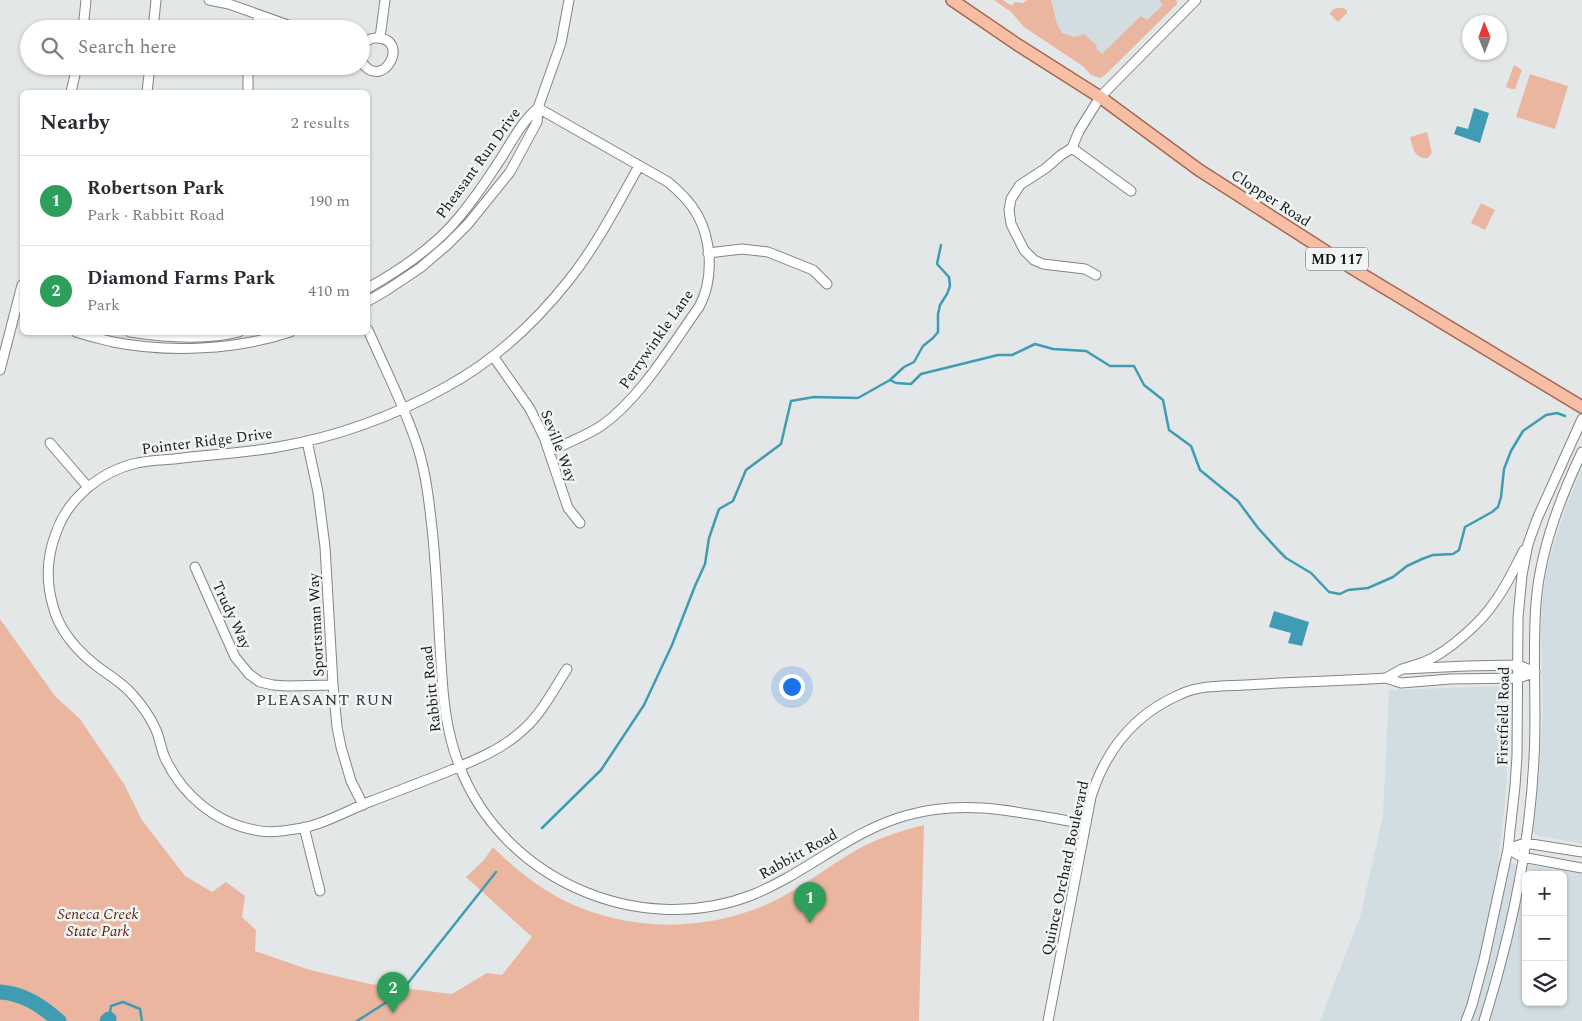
<!DOCTYPE html>
<meta charset="utf-8">
<style>
:root{--surface:#fff;--page:#f2f2f3;--text:#2b2b33;--muted:#7c7c81;--line:#e1e1e2;--accent:#b45309}
body{margin:0;font-family:Spectral,serif;background:var(--page);color:var(--text)}
.controls{position:absolute;right:15px;bottom:15px;display:grid;overflow:hidden;border-radius:8px;box-shadow:0 1px 4px #0004}
.controls button{width:45px;height:45px;display:grid;place-items:center;padding:0;border:0;border-bottom:1px solid var(--line);background:var(--surface);color:var(--text);font:25px sans-serif}
.compass{position:absolute;left:1462px;top:15px;width:45px;height:45px;border-radius:50%;background:var(--surface);box-shadow:0 1px 4px #0004;rotate:359deg}
.you{position:absolute;left:791px;top:686px;width:18px;height:18px;margin:-12px;border:4px solid #fff;border-radius:50%;background:#1a73e8;box-shadow:0 0 0 8px #1a73e833}
.badge{display:grid;place-items:center;width:32px;height:32px;border-radius:50%;background:var(--accent);color:#fff;font-size:16px;font-weight:700}
.pin{position:absolute;translate:-50% -41px;filter:drop-shadow(0 1px 2px #0008)}
.pin::after{content:'';position:absolute;top:26px;width:18px;height:15px;background:inherit;clip-path:polygon(0 0,100% 0,50% 100%)}
.list{margin:0;padding:0;list-style:none}
h2{display:flex;justify-content:space-between;align-items:center;height:65px;margin:0;padding:0 20px;font-size:21px}
h2 small{font-size:16px;font-weight:400;color:var(--muted)}
.list li{display:grid;grid-template-columns:32px 1fr auto;gap:15px;align-items:center;box-sizing:border-box;height:90px;padding:0 20px;border-top:1px solid var(--line)}
.list b{display:block;font-size:19px;white-space:nowrap}
.list p{margin:0;font-size:16px;white-space:nowrap;color:var(--muted)}
.list em{font-size:16px;font-style:normal;color:var(--muted)}
.icon{flex:none;width:28px;height:28px;fill:none;stroke:currentColor;stroke-width:2;stroke-linecap:round;stroke-linejoin:round}
.map{position:relative;flex:none;width:1582px;height:1021px;overflow:hidden}
.search{position:absolute;background:var(--surface);box-shadow:0 1px 4px #0004;left:20px;top:20px;width:350px;height:55px;display:flex;align-items:center;gap:12px;box-sizing:border-box;padding:0 18px;border-radius:28px;color:var(--muted);font-size:19px}
.panel{position:absolute;background:var(--surface);box-shadow:0 1px 4px #0004;left:20px;top:90px;width:350px;height:245px;border-radius:8px}
.map>svg:first-child{display:block}
.built{fill:#d1dde1;fill-rule:evenodd}
.green{fill:#eab6a0}
.water{fill:#409cb3}
.lines{fill:none;stroke-linecap:round;stroke-linejoin:round}
.stream{stroke:#409cb3;stroke-width:2.5}
.river{stroke:#409cb3;stroke-width:15}
.minor-casing{stroke:#828586;stroke-width:11}
.major-casing{stroke:#a6684d;stroke-width:14}
.minor{stroke:#fff;stroke-width:9}
.major{stroke:#f8bea5;stroke-width:11}
.labels{text-anchor:middle;stroke-width:5;stroke-linejoin:round;paint-order:stroke}
.shield{fill:#f1f5f6;stroke:#585b5b;stroke-width:1}
.shield-label{font-size:14px;font-weight:bold;fill:#171919}
.street-label{font-size:15px;fill:#171919;stroke:#f1f5f6}
.park-label{font-size:15px;font-style:italic;fill:#5a1e00;stroke:#f1f5f6}
.neighbourhood-label{font-size:16px;letter-spacing:1px;fill:#36393a;stroke:#f1f5f6}
</style>
<div class="map">
<svg width="1582" height="1021" viewBox="0 0 1582 1021">
<rect width="100%" height="100%" fill="#e4e7e8"/>
<!-- built -->
<path class="built" d="M 1027,0 L 1178,0 L 1101,74 Z
M 1582,468 L 1582,844 L 1539,836 L 1533,832 L 1538,786 L 1543,714 L 1541,631 L 1542,603 L 1547,568 L 1555,540 L 1566,507 Z
M 1504,686 L 1511,691 L 1506,793 L 1498,862 L 1530,865 L 1582,874 L 1582,1021 L 1320,1021 L 1361,914 L 1383,816 L 1389,690 ZM 1526,875 L 1563,875 L 1563,1002 L 1526,1002 Z"/>
<!-- green -->
<path class="green" d="M 994,0 L 1003,0 L 1012,6 L 1015,2 L 1023,3 L 1027,0 L 1051,0 L 1057,24 L 1062,33 L 1074,37 L 1084,34 L 1097,46 L 1096,48 L 1102,54 L 1141,16 L 1147,20 L 1163,5 L 1159,0 L 1176,0 L 1177,4 L 1104,76 L 1100,78 L 1091,75 L 1084,67 L 1024,27 L 1011,12 Z
M 1343,8 L 1347,10 L 1347,13 L 1338,22 L 1330,14 C 1332,8 1338,8 1343,8 Z
M 1514,65 L 1522,70 L 1515,89 L 1512,89 L 1506,87 Z
M 1530,74 L 1568,86 L 1555,129 L 1516,117 Z
M 1427,132 L 1432,153 L 1428,158 C 1414,159 1413,148 1410,137 Z
M 1481,203 L 1495,210 L 1485,230 L 1471,223 Z
M 0,619 L 55,696 L 80,719 L 124,784 L 142,820 L 185,876 L 212,892 L 226,882 L 245,896 L 242,917 L 256,930 L 255,951 L 310,970 L 370,984 L 452,994 L 487,973 L 502,975 L 532,937 L 466,877 L 484,860 L 493,847 C 514,868 537,887 563,900 C 627,932 707,933 772,902 C 801,888 826,868 853,852 C 875,839 900,831 924,825 L 919,1021 L 0,1021 Z"/>
<!-- water -->
<path class="water" d="M 1474,108 L 1489,113 L 1480,143 L 1454,134 L 1457,126 L 1468,129 Z
M 1274,611 L 1309,622 L 1302,646 L 1288,643 L 1291,633 L 1269,627 Z"/>
<g class="lines">
<!-- stream -->
<path class="stream" d="M 890,380 L 904,367 L 914,362 L 923,346 L 933,338 L 938,332 L 938,314 L 940,305 L 947,294 L 950,286 L 949,277 L 937,264 L 941,245
M 542,828 L 601,770 L 644,705 L 672,645 L 695,586 L 705,564 L 709,538 L 719,509 L 733,501 L 746,470 L 781,444 L 791,401 L 814,397 L 858,398 L 890,380 L 896,383 L 911,384 L 921,374 L 998,355 L 1012,355 L 1035,344 L 1053,349 L 1086,351 L 1110,366 L 1134,366 L 1144,385 L 1163,400 L 1169,430 L 1191,446 L 1200,470 L 1238,501 L 1258,528 L 1279,551 L 1286,558 L 1311,573 L 1329,592 L 1340,594 L 1348,590 L 1368,588 L 1393,577 L 1407,566 L 1422,559 L 1433,555 L 1453,554 L 1459,550 L 1465,527 L 1492,512 L 1498,507 L 1501,497 L 1504,469 L 1511,451 L 1523,431 L 1546,415 L 1557,413 L 1565,416
M 109,1019 L 111,1006 L 123,1002 L 140,1009 L 142,1021
M 357,1021 L 393,998 L 408,983 L 496,872"/>
<!-- river -->
<path class="river" d="M 0,992 C 23,993 42,1006 59,1021
M 107,1021 L 109,1019"/>
<!-- minor casing -->
<g class="minor-casing">
<path id="minor" d="M 209,0 L 229,4 L 299,29
M 83,29 L 86,0
M 153,29 L 156,0
M 256,29 L 259,15
M 380,38 L 385,0
M 361,47 C 365,42 370,37 377,38 C 412,39 382,94 361,61
M 71,92 L 77,66
M 147,92 L 150,66
M 248,92 L 248,66
M 538,108 L 668,182 C 679,191 690,202 697,214 C 712,241 714,280 699,307 C 671,346 640,399 601,426 C 586,436 566,443 549,452
M 1072,148 L 1131,191
M 708,253 L 742,249 L 768,252 L 813,270 L 827,284
M 1096,275 L 1085,269 L 1043,264 L 1034,260 L 1024,250 L 1011,224 L 1009,210 L 1011,199 L 1020,185 L 1046,168 L 1061,155 L 1072,148 L 1079,131 L 1100,97 L 1196,0
M 368,288 C 400,270 437,245 460,216 C 473,200 485,183 496,166 C 510,146 519,124 538,108
M 368,301 L 387,290 L 420,268 L 447,245 L 468,224 L 510,172 L 537,122 L 538,108 L 561,43 L 569,0
M 368,330 C 385,369 405,407 418,448 C 426,474 429,501 432,528 C 437,572 438,618 441,662 C 443,698 446,731 459,765 C 502,879 638,939 752,895 C 807,873 851,830 908,815 C 970,798 1025,814 1086,824
M 76,332 C 88,336 101,339 113,342 C 169,353 236,350 290,332
M 130,332 C 163,337 207,340 239,332
M 493,356 L 530,409 L 544,437 L 568,508 L 580,523
M 0,370 L 22,285
M 307,441 L 318,492 L 325,547 L 333,685 L 337,727 L 341,747 L 351,781 L 363,805
M 50,443 L 88,487
M 195,567 L 235,657 L 249,674 L 260,682 L 273,685 L 288,686 L 333,685
M 567,669 C 554,689 542,713 524,729 C 501,751 468,763 439,775 C 416,784 393,793 369,802 C 349,810 328,822 307,827 C 290,830 272,834 255,830 C 216,823 182,795 165,758 C 161,749 160,739 156,730 C 150,716 141,704 131,693 C 123,684 112,677 102,670 C 80,654 60,633 53,606 C 46,582 47,556 56,533 C 68,498 101,471 137,463 C 149,460 162,460 174,459 C 208,455 244,453 278,447 C 336,437 394,416 446,387 C 494,361 535,323 569,280 C 597,245 617,205 639,166
M 1402,669 C 1409,667 1416,665 1424,662 C 1448,652 1481,623 1496,600 C 1507,585 1515,567 1524,550
M 1386,678 L 1402,669 L 1466,666 L 1518,665 L 1535,672
M 304,827 L 320,891
M 1508,849 L 1522,857 L 1582,868
M 1508,849 L 1525,843 L 1582,852
M 1048,1021 L 1091,797 C 1106,749 1134,714 1181,694 C 1200,685 1224,686 1245,685 C 1292,682 1339,681 1386,678 L 1401,683 L 1450,679 L 1519,678 L 1535,672
M 1466,1021 L 1472,1005 L 1484,960 L 1508,849 L 1515,786 L 1517,756 L 1518,618 L 1522,575 L 1528,544 L 1537,519 L 1582,419
M 1484,1021 C 1510,938 1530,846 1534,758 C 1537,707 1532,655 1536,603 C 1540,551 1559,500 1582,452"/>
</g>
<!-- major casing -->
<g class="major-casing">
<path id="major" d="M 952,0 L 1018,45 L 1100,97 L 1199,170 L 1355,270 L 1582,407"/>
</g>
<!-- minor -->
<use href="#minor" class="minor"/>
<!-- major -->
<use href="#major" class="major"/>
</g>
<g class="labels">
<!-- shield labels -->
<rect class="shield" x="1306" y="247.5" width="62" height="23" rx="4"/>
<g class="shield-label">
<text x="1337" y="264">MD 117</text>
</g>
<!-- street labels -->
<g class="street-label">
<text transform="translate(478 163) rotate(-54)" y="5">Pheasant Run Drive</text>
<text transform="translate(1271 198) rotate(33)" y="5">Clopper Road</text>
<text transform="translate(656 339) rotate(-55)" y="5">Perrywinkle Lane</text>
<text transform="translate(207 441) rotate(-7)" y="5">Pointer Ridge Drive</text>
<text transform="translate(559 446) rotate(69)" y="5">Seville Way</text>
<text transform="translate(232 615) rotate(65)" y="5">Trudy Way</text>
<text transform="translate(316 625) rotate(-93)" y="5">Sportsman Way</text>
<text transform="translate(431 689) rotate(-96)" y="5">Rabbitt Road</text>
<text transform="translate(1503 716) rotate(-89)" y="5">Firstfield Road</text>
<text transform="translate(798 854) rotate(-29)" y="5">Rabbitt Road</text>
<text transform="translate(1065 868) rotate(-78)" y="5">Quince Orchard Boulevard</text>
</g>
<!-- park labels -->
<g class="park-label">
<text x="98" y="919">Seneca Creek<tspan x="98" dy="17">State Park</tspan></text>
</g>
<!-- neighbourhood labels -->
<g class="neighbourhood-label">
<text x="325" y="705">PLEASANT RUN</text>
</g>
</g>
</svg>
<div class="controls">
<button>+</button>
<button>−</button>
<button><svg class="icon" aria-label="layers" viewBox="0 0 24 24"><path d="M12 4l9 5-9 5-9-5zM3 14l9 5 9-5"/></svg></button>
</div>
<svg class="compass" viewBox="-18 -18 36 36"><path d="M0-13l5 13h-10z" fill="#e53935"/><path d="M0 13l5-13h-10z" fill="#7c7c81"/></svg>
<div class="you"></div>
<div class="pin badge" style="left:810px;top:923px;background:#2e9e5b">1</div>
<div class="pin badge" style="left:393px;top:1013px;background:#2e9e5b">2</div>
<div class="search"><svg class="icon" aria-label="search" viewBox="0 0 24 24"><circle cx="10" cy="10" r="6"/><path d="M15 15l6 6"/></svg>Search here</div>
<section class="panel">
<h2>Nearby<small>2 results</small></h2>
<ul class="list">
<li><span class="badge" style="background:#2e9e5b">1</span><div><b>Robertson Park</b><p>Park · Rabbitt Road</p></div><em>190 m</em></li>
<li><span class="badge" style="background:#2e9e5b">2</span><div><b>Diamond Farms Park</b><p>Park</p></div><em>410 m</em></li>
</ul>
</section>
</div>
